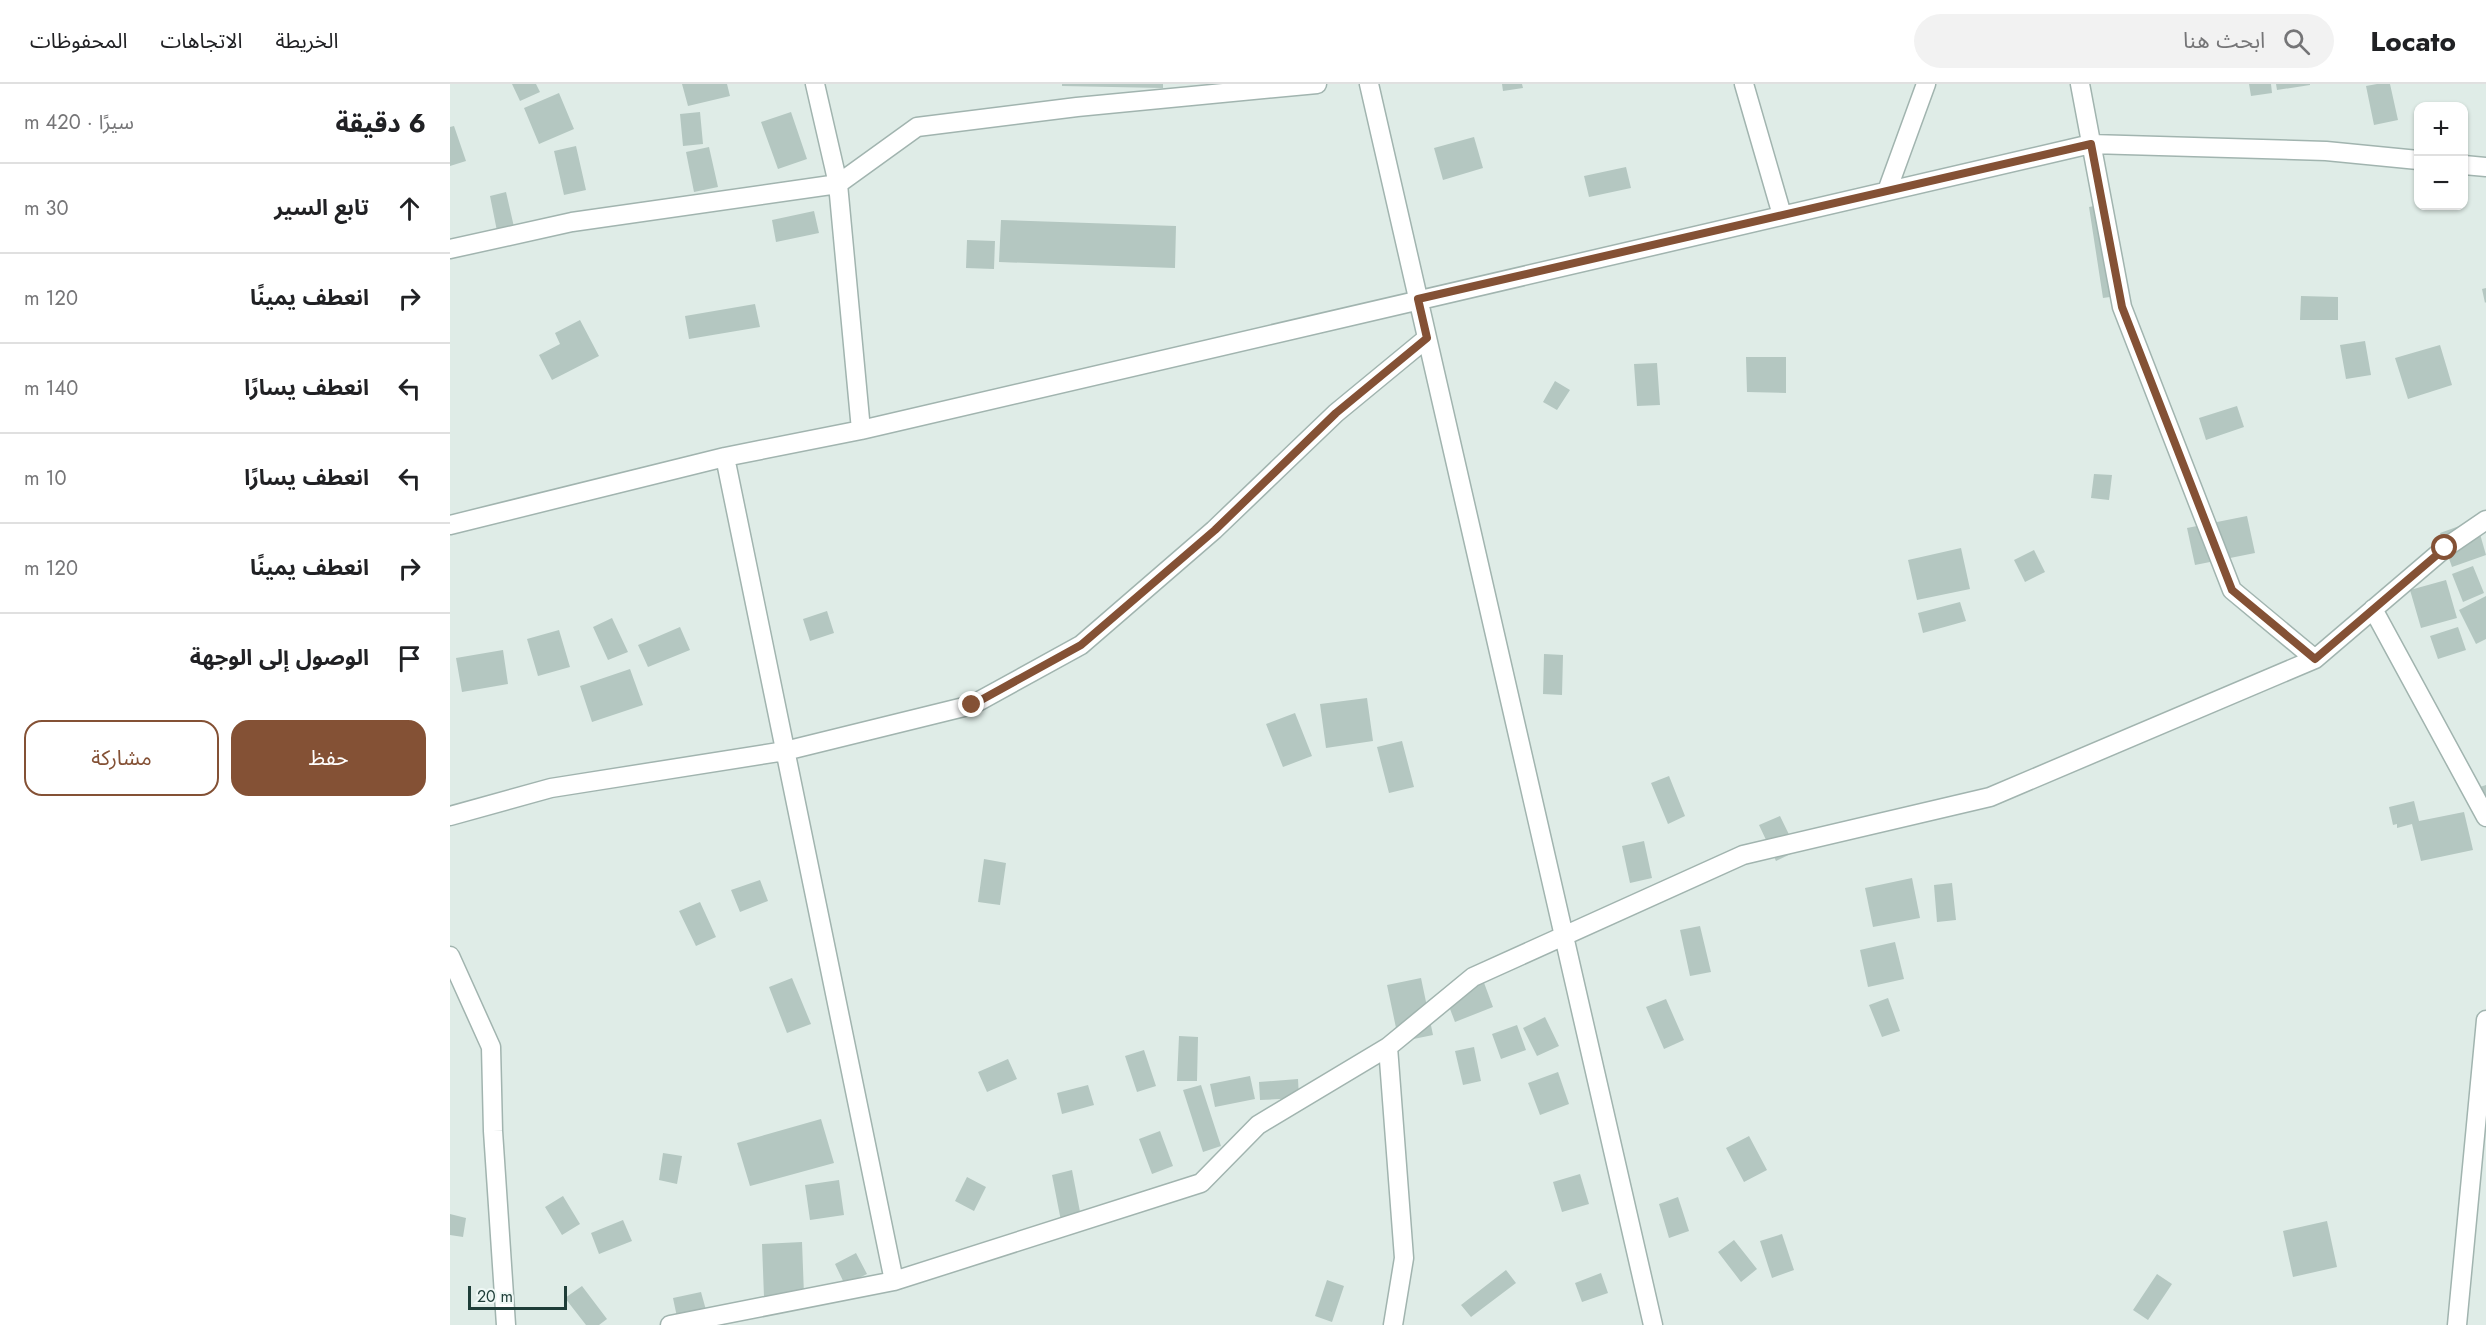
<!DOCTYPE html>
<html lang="ar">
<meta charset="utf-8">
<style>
:root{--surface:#fff;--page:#f2f2f2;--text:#202124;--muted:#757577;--line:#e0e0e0;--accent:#845135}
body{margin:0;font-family:Jost,"Noto Sans Arabic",sans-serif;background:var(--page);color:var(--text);direction:rtl}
.controls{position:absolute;right:18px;top:18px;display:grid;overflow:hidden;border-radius:12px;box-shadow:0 2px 4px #0004}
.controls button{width:54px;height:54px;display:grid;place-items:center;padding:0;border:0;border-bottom:2px solid var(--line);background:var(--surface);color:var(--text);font:30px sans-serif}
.scale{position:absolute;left:18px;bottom:15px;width:99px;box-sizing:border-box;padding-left:6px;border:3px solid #1e3d38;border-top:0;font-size:16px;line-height:21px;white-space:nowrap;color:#1e3d38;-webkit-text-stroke:4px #eff8f5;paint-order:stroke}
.stop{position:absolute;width:18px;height:18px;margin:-14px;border:4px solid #845135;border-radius:50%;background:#fff}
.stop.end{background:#845135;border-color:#fff;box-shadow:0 2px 6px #0008}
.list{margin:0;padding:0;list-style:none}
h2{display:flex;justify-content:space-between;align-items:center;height:78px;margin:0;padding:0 24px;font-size:26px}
h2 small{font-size:20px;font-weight:400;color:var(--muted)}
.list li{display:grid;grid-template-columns:39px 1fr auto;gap:18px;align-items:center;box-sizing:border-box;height:90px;padding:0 24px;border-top:2px solid var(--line)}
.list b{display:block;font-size:22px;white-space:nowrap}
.list em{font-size:20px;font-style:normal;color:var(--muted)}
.actions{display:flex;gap:12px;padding:18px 24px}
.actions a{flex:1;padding:14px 0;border:2px solid var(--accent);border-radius:18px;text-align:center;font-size:21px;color:var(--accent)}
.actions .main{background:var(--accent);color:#fff}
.icon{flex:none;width:33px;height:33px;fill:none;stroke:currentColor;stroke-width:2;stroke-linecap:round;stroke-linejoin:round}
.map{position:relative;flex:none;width:2036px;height:1241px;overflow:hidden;direction:ltr}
header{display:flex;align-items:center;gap:36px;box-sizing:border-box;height:84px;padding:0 30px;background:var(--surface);border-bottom:2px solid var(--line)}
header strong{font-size:28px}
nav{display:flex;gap:33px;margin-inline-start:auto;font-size:21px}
.search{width:420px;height:54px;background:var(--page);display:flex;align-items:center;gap:15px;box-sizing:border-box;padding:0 21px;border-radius:33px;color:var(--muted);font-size:22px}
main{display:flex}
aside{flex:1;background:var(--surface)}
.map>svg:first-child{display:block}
.building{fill:#b4c7c1}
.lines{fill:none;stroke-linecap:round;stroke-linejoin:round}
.minor-casing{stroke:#a1b4af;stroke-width:21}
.minor{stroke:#fff;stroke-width:18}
.route{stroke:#845135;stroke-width:8}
</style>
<header>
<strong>Locato</strong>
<div class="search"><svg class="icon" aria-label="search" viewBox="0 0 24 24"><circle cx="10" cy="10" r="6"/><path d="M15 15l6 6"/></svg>ابحث هنا</div>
<nav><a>الخريطة</a><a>الاتجاهات</a><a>المحفوظات</a></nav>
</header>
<main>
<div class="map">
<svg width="2036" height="1241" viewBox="0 0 2036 1241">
<rect width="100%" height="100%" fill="#dfece7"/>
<!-- building -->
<path class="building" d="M 62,0 L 86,0 L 90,8 L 70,17 Z
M 232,0 L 277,0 L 280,12 L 238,22 Z
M 612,0 L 713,0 L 713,4 L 612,2 Z
M 1052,0 L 1072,0 L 1073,4 L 1053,7 Z
M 1799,0 L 1821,0 L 1822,9 L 1801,12 Z
M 1826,0 L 1860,0 L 1860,1 L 1827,6 Z
M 1927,0 L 1940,0 L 1948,36 L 1924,41 L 1916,2 Z
M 109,9 L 124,45 L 89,60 L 74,24 Z
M 250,28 L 253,60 L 233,62 L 230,30 Z
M 341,28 L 357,75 L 328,85 L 311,38 Z
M 4,42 L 16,77 L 0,82 L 0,43 Z
M 1024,53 L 1033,84 L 993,96 L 984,64 Z
M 126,62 L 136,106 L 114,111 L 104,67 Z
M 259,63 L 268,103 L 244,108 L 236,68 Z
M 1176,83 L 1181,104 L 1139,113 L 1134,92 Z
M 56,108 L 64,143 L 47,147 L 40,112 Z
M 1659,119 L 1674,211 L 1653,214 L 1639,123 Z
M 364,127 L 369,149 L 326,158 L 322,136 Z
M 551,136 L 726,142 L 725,184 L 549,178 Z
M 517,156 L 545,157 L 544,185 L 516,184 Z
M 2036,204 L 2036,218 L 2035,219 L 2032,205 Z
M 1851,212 L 1888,213 L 1888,236 L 1850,236 Z
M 305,220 L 310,243 L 239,255 L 235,232 Z
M 130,236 L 149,272 L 102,296 L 89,271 L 110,260 L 105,249 Z
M 1915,257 L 1921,291 L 1896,295 L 1890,261 Z
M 1990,261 L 2002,301 L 1958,315 L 1945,274 Z
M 1296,273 L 1336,273 L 1336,309 L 1297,308 Z
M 1207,279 L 1210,321 L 1187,322 L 1184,280 Z
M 1105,297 L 1120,306 L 1107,326 L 1093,318 Z
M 1787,322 L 1794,343 L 1756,356 L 1749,334 Z
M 1644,390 L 1662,391 L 1659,416 L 1641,414 Z
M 1797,432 L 1805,469 L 1745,481 L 1737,444 Z
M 2026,436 L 2036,471 L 2002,483 L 1990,449 Z
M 1511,464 L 1520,505 L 1467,516 L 1458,476 Z
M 1584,466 L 1595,488 L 1575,498 L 1564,476 Z
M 2023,482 L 2034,509 L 2013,518 L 2002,490 Z
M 1996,496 L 2007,534 L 1971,544 L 1960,506 Z
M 2036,512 L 2036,555 L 2026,560 L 2009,526 Z
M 1510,518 L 1516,537 L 1473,549 L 1468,529 Z
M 377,527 L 384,549 L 360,557 L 353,535 Z
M 162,534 L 178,568 L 158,576 L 143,543 Z
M 230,543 L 240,566 L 198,583 L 188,561 Z
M 2008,543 L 2016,566 L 1988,575 L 1980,552 Z
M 109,546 L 120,583 L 88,592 L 77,555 Z
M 53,566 L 58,600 L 12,608 L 6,574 Z
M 1094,570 L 1113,571 L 1112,611 L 1093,610 Z
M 180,585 L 193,621 L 142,638 L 130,602 Z
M 917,614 L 923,657 L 876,664 L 870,620 Z
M 845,629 L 862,672 L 833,683 L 816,640 Z
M 952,657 L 964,703 L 939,709 L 927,663 Z
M 1219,692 L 1235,732 L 1218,740 L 1201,699 Z
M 2036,701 L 2036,722 L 2021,706 Z
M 1964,717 L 1969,737 L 2014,728 L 2023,766 L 1971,777 L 1962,740 L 1947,744 L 1947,740 L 1943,741 L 1939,723 Z
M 1330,732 L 1347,767 L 1326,777 L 1309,741 Z
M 1194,757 L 1202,794 L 1180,799 L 1172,762 Z
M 534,775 L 556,779 L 550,821 L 528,818 Z
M 1462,794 L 1470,834 L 1423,843 L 1415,804 Z
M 310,796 L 318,817 L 290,828 L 281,806 Z
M 1502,799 L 1506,836 L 1487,838 L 1484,801 Z
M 250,818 L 266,853 L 246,862 L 229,827 Z
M 1250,842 L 1261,888 L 1240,892 L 1230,846 Z
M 1445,858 L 1454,895 L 1418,903 L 1410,866 Z
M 342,894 L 361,940 L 337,949 L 319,903 Z
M 971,894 L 983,951 L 949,958 L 937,901 Z
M 1033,896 L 1043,923 L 1005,938 L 995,912 Z
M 1438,914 L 1450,947 L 1432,953 L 1419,921 Z
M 1216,915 L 1234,956 L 1214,965 L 1196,923 Z
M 1095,933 L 1109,962 L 1087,972 L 1073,944 Z
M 1067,941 L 1076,966 L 1051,975 L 1042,950 Z
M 729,952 L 748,953 L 747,997 L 727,997 Z
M 1024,963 L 1031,997 L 1013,1001 L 1005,967 Z
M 694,966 L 706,1002 L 687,1008 L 675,972 Z
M 558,975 L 567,995 L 537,1008 L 528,988 Z
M 1108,988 L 1119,1020 L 1090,1031 L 1078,999 Z
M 800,992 L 805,1015 L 765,1023 L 760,1000 Z
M 848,995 L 849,1014 L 810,1016 L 809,998 Z
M 638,1001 L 644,1021 L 612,1030 L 607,1009 Z
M 751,1001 L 771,1062 L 753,1068 L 733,1006 Z
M 371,1035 L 384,1079 L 300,1102 L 287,1059 Z
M 710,1047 L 723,1082 L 702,1090 L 689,1055 Z
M 1299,1052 L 1317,1086 L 1294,1098 L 1276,1064 Z
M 213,1069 L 232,1072 L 227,1100 L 209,1096 Z
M 622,1086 L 631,1133 L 611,1137 L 602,1091 Z
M 1130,1090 L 1139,1120 L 1112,1128 L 1103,1098 Z
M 517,1093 L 536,1103 L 524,1127 L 505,1117 Z
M 389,1096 L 394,1131 L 360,1136 L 355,1101 Z
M 113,1112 L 130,1140 L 112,1151 L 95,1123 Z
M 1228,1113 L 1239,1147 L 1219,1154 L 1209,1120 Z
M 0,1130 L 16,1134 L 13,1153 L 0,1151 Z
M 173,1136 L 182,1157 L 149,1170 L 141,1149 Z
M 1877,1137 L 1887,1183 L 1843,1193 L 1833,1147 Z
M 1332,1150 L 1344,1186 L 1322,1194 L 1310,1157 Z
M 1284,1156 L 1307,1185 L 1291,1198 L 1268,1168 Z
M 352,1158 L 354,1211 L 314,1213 L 312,1160 Z
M 406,1169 L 417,1190 L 395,1201 L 385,1180 Z
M 1056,1186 L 1066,1199 L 1021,1233 L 1011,1221 Z
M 1151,1189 L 1158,1209 L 1132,1218 L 1125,1199 Z
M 1707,1190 L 1722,1200 L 1698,1236 L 1683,1226 Z
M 877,1196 L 894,1202 L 882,1238 L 865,1232 Z
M 132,1202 L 157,1235 L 149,1241 L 136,1241 L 115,1214 Z
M 251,1208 L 256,1226 L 227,1233 L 223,1214 Z"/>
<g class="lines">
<!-- minor casing -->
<g class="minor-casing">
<path id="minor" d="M 365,0 L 388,100 L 411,346
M 919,0 L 1203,1241
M 1294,0 L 1332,131
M 1630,0 L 1672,223 L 1782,506 L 1865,575
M 2014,81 L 2036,83
M 1437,107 L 1476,0
M 0,165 L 122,138 L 388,100 L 467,43 L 627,23 L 867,0
M 275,373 L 444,1197
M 0,441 L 275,373 L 411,346 L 1641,60 L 1876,67 L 1968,76
M 1923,525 L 2036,733
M 0,732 L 101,704 L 335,667 L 522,621 L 631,561 L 764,446 L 886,329 L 977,254
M 0,872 L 41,963 L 43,1047 L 56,1241
M 938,963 L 954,1174 L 943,1241
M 220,1241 L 444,1197 L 751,1099 L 808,1041 L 938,963 L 1023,893 L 1293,771 L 1540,713 L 1865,575 L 1995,464 L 2036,436
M 2007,1241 L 2036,936"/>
</g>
<!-- minor -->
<use href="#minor" class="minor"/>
</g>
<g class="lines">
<!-- route -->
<path class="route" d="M 522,621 L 631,561 L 765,446 L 886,329 L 977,254 L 968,215 L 1641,60 L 1672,223 L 1782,506 L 1865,575 L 1995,464"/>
</g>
</svg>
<div class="controls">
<button>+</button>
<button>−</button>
</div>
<div class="scale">20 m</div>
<div class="stop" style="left:1995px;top:464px"></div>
<div class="stop end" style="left:522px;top:621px"></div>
</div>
<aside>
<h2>6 دقيقة<small>سيرًا · 420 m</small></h2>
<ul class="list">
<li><svg class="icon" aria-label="ahead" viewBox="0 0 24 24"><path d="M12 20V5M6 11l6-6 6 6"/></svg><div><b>تابع السير</b></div><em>30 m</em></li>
<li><svg class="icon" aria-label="right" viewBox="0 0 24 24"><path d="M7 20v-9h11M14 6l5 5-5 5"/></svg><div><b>انعطف يمينًا</b></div><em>120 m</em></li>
<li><svg class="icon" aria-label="left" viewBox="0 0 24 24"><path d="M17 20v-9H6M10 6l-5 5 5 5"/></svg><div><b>انعطف يسارًا</b></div><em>140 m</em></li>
<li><svg class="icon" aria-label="left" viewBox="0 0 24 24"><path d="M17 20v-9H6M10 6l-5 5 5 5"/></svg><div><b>انعطف يسارًا</b></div><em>10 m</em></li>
<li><svg class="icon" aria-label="right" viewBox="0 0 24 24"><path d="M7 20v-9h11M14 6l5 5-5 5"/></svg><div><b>انعطف يمينًا</b></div><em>120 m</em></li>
<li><svg class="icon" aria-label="arrive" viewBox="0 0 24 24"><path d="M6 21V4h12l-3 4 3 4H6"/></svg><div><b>الوصول إلى الوجهة</b></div></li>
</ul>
<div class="actions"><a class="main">حفظ</a><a>مشاركة</a></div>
</aside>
</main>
